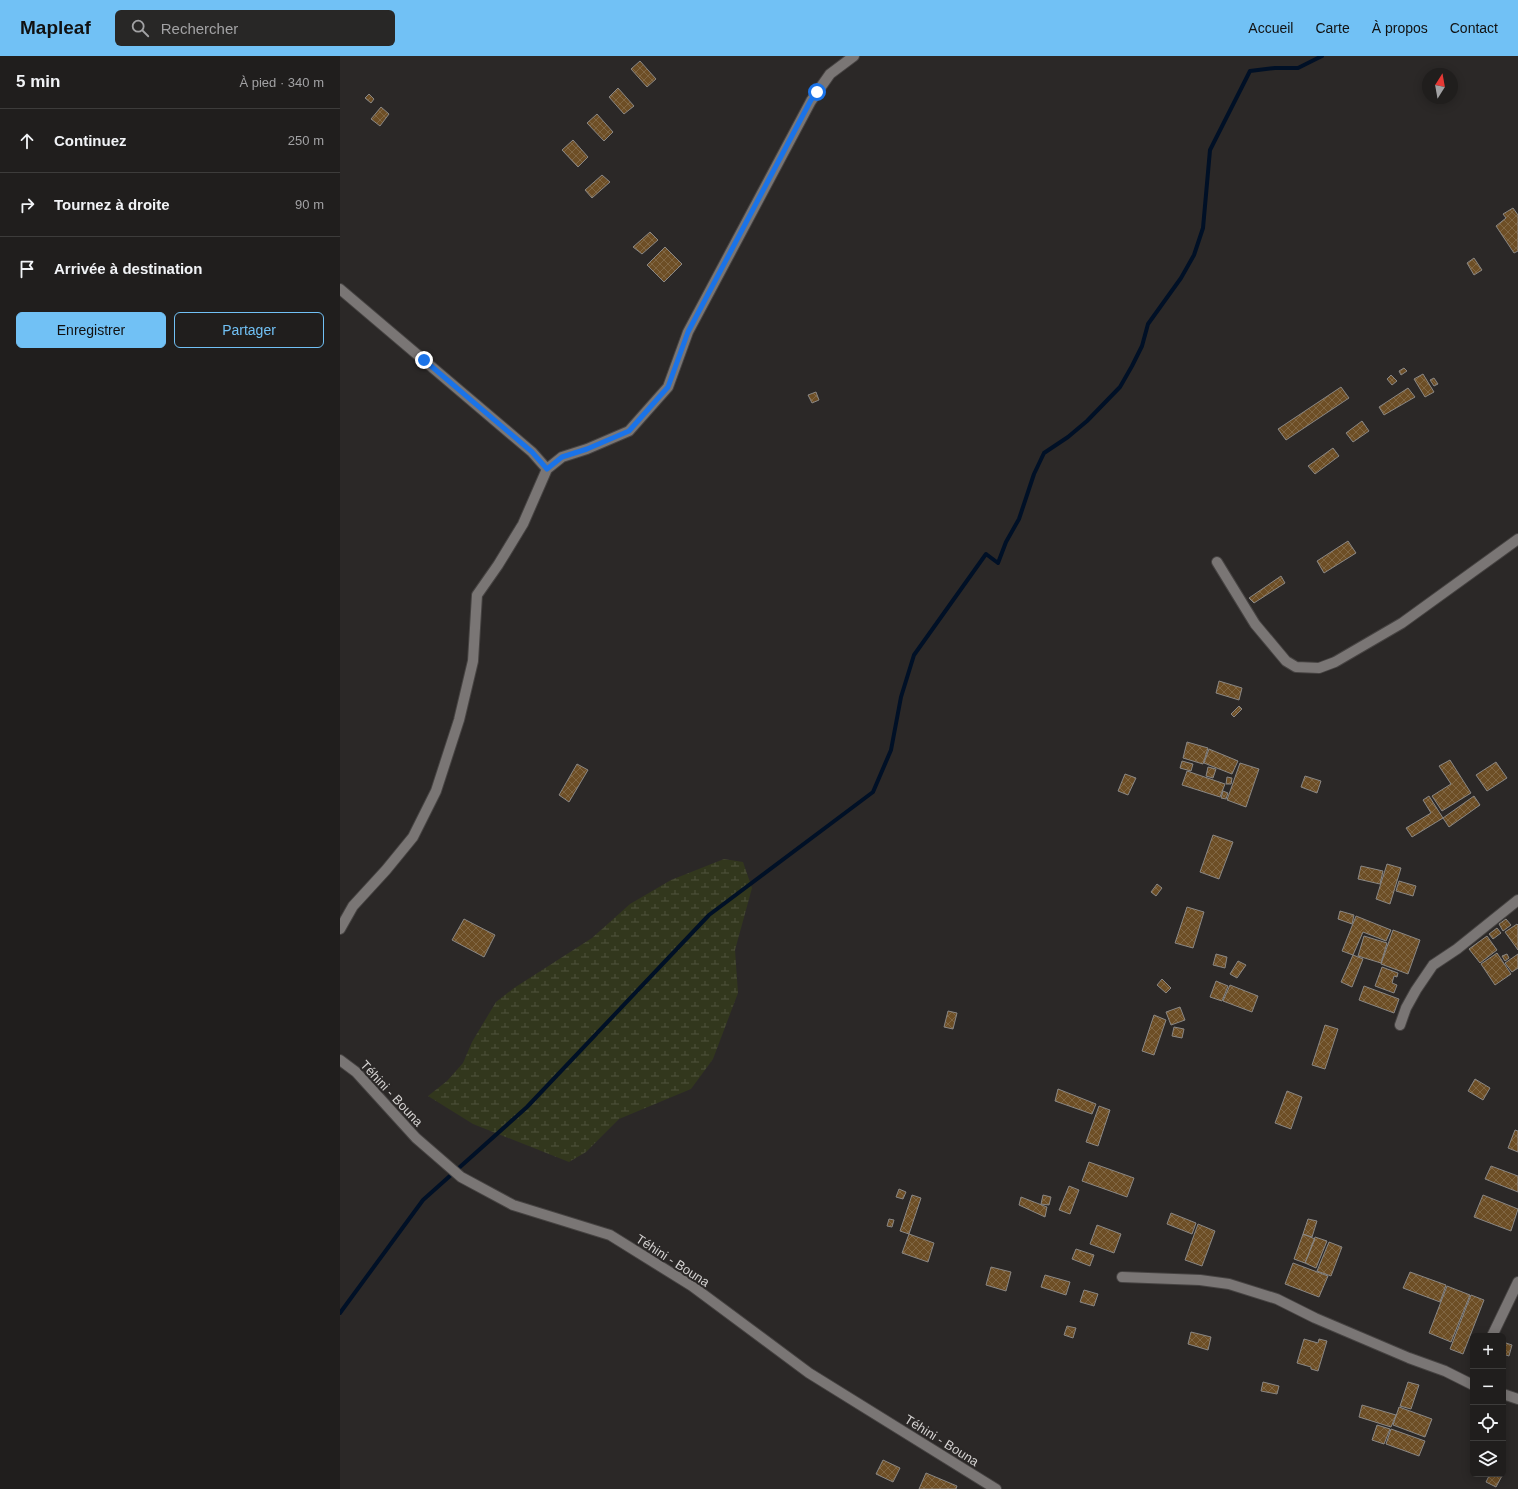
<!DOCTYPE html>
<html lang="fr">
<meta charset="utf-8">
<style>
:root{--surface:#201e1d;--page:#282726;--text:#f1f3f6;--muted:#a2a2a4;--line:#3d3c3b;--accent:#71c1f5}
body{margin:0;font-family:Arial,sans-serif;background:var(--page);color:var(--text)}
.controls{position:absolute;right:12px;bottom:12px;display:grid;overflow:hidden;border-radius:6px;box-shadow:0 2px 10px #0003}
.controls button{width:36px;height:36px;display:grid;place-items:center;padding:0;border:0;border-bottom:1px solid var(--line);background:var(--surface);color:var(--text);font:20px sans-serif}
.compass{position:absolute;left:1082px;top:12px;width:36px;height:36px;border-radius:50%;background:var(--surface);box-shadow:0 2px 10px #0003;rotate:11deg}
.stop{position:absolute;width:12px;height:12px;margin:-9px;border:3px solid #1a73e8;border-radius:50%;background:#fff}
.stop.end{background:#1a73e8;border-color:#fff;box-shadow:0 1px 4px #0008}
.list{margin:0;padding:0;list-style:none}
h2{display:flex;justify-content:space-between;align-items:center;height:52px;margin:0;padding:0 16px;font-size:17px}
h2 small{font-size:13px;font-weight:400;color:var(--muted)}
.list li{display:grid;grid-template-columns:26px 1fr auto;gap:12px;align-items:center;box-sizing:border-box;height:64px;padding:0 16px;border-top:1px solid var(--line)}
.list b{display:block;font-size:15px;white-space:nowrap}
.list em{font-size:13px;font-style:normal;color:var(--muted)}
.actions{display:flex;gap:8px;padding:12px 16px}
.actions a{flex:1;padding:9px 0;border:1px solid var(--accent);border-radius:6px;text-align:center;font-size:14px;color:var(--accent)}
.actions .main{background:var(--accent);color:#111}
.icon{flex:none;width:22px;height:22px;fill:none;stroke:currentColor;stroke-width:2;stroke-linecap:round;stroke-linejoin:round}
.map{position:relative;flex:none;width:1178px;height:1433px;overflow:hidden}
header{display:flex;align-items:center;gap:24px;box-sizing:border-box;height:56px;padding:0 20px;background:var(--accent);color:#111}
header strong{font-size:19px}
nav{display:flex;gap:22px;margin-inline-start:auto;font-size:14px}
.search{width:280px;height:36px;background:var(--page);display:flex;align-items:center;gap:10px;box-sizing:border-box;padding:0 14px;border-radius:6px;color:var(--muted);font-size:15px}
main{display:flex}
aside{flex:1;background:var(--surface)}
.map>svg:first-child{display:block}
.wetland{fill:url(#wetland-marsh)}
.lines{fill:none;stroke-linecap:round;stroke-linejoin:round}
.stream{stroke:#001026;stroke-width:4}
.building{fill:url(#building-cross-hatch);stroke:#8a8784}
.street-casing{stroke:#464342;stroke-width:12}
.secondary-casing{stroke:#464342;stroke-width:12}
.street{stroke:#7a7675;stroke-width:10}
.secondary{stroke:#7a7675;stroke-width:10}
.route{stroke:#1a73e8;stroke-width:5}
.labels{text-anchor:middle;stroke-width:4;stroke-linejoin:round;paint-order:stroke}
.street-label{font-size:13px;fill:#d4d2d1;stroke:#2b2827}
</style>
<header>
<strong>Mapleaf</strong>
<div class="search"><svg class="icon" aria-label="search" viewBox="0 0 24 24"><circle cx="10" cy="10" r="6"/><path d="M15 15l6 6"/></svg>Rechercher</div>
<nav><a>Accueil</a><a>Carte</a><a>À propos</a><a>Contact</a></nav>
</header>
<main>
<aside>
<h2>5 min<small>À pied · 340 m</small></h2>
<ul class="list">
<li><svg class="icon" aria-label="ahead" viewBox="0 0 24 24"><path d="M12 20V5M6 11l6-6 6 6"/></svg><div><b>Continuez</b></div><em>250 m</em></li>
<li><svg class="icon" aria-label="right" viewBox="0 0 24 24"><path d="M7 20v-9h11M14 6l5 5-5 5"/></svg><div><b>Tournez à droite</b></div><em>90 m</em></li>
<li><svg class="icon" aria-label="arrive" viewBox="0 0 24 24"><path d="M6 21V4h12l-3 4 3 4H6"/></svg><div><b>Arrivée à destination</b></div></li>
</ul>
<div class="actions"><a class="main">Enregistrer</a><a>Partager</a></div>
</aside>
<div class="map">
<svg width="1178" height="1433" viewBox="0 0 1178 1433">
<defs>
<pattern id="wetland-marsh" width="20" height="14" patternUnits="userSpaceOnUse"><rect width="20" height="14" fill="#32371d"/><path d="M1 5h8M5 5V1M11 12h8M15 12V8" fill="none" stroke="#4f533d"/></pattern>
<pattern id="building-cross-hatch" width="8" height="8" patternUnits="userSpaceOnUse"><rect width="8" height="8" fill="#6d4e25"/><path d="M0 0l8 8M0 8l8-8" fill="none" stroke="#816744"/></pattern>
</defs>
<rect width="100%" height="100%" fill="#2b2827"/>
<!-- wetland -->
<path class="wetland" d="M 384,803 L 403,806 L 412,832 L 395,894 L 398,937 L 373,1003 L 351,1033 L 279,1063 L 246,1096 L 229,1106 L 133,1068 L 88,1040 L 107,1025 L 123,1007 L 132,986 L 156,946 L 174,932 L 252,882 L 290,848 L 331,824 Z"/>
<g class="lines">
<!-- stream -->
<path class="stream" d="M 0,1257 L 83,1144 L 187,1051 L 369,859 L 533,736 L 551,694 L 561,641 L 574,599 L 646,498 L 658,507 L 666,486 L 679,463 L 694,418 L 704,397 L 728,381 L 747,365 L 780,331 L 792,310 L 802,290 L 808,268 L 841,222 L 854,199 L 863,172 L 870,94 L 910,15 L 935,12 L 958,12 L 982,0"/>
</g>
<!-- building -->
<path class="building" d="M 300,5 L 316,23 L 307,31 L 291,13 Z
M 278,32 L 294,50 L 284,58 L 269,41 Z
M 29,38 L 34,43 L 31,47 L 25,42 Z
M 41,51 L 49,58 L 40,70 L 31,63 Z
M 257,58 L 273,76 L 264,85 L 247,67 Z
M 233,84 L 248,101 L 238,111 L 222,94 Z
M 262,119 L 270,126 L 252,142 L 245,134 Z
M 1173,152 L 1178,159 L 1178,195 L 1174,197 L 1156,170 L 1166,162 L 1163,158 Z
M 310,176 L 318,184 L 302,198 L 293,191 Z
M 325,191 L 342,208 L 324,226 L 307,209 Z
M 1134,202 L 1142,214 L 1134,219 L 1127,207 Z
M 1064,312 L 1067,315 L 1061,319 L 1059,315 Z
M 1083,318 L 1094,336 L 1085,341 L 1074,323 Z
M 1051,319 L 1057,325 L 1052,329 L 1047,323 Z
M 1094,322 L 1098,328 L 1094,330 L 1090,324 Z
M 1001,331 L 1009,342 L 946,384 L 938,373 Z
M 1068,332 L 1075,341 L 1044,359 L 1039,351 Z
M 476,336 L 479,344 L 472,347 L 468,339 Z
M 1022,365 L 1029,375 L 1013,386 L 1006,377 Z
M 993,392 L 999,400 L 975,418 L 968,410 Z
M 1008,485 L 1016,497 L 984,517 L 977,505 Z
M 941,520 L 945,527 L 914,547 L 909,542 Z
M 879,625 L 902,632 L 899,644 L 876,637 Z
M 899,650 L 902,653 L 894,661 L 891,658 Z
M 847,686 L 868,692 L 863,708 L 843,702 Z
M 869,693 L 898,705 L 892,718 L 864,707 Z
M 1110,704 L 1131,737 L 1102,755 L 1092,740 L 1111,728 L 1099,710 Z
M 842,705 L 853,708 L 851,715 L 840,712 Z
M 1156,706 L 1167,722 L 1147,735 L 1136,719 Z
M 900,707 L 919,713 L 906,751 L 887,744 Z
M 237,708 L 248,714 L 229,746 L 219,739 Z
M 868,711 L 876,713 L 873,722 L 866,720 Z
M 847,715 L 885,728 L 880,741 L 842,729 Z
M 785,718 L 796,722 L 788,739 L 778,735 Z
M 965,720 L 981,725 L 977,737 L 961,731 Z
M 887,721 L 892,722 L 891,728 L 886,728 Z
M 883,735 L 888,737 L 886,743 L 881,742 Z
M 1089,740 L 1103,762 L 1072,781 L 1066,772 L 1091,757 L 1083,744 Z
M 1134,740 L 1140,749 L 1109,771 L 1103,762 Z
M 873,779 L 893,786 L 879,823 L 860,816 Z
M 1047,808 L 1061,812 L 1050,848 L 1036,843 Z
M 1021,810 L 1043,815 L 1040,828 L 1018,823 Z
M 1059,825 L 1076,830 L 1073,840 L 1056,835 Z
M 817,828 L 822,832 L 816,840 L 811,836 Z
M 847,851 L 864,856 L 853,892 L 835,887 Z
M 1000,855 L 1014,859 L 1012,868 L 998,863 Z
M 1016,860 L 1051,874 L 1046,885 L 1023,876 L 1013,899 L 1002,895 Z
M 124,863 L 155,879 L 144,901 L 112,884 Z
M 1166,863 L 1171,869 L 1163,875 L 1159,868 Z
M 1177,868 L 1178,869 L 1178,894 L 1165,876 Z
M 1157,872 L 1161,877 L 1153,883 L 1149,878 Z
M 1053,874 L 1080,884 L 1068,918 L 1041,908 Z
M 1024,880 L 1047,887 L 1041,907 L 1018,900 Z
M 1147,880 L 1157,894 L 1140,907 L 1129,893 Z
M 1157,897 L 1171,918 L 1155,929 L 1141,908 Z
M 876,898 L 887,901 L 885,912 L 873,909 Z
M 1167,898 L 1169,902 L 1165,905 L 1162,900 Z
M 1178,898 L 1178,912 L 1172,916 L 1165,907 Z
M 1013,899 L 1023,903 L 1012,931 L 1001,926 Z
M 898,905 L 906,909 L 897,922 L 890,918 Z
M 1042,911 L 1058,917 L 1057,921 L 1054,920 L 1052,927 L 1057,929 L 1054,937 L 1035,930 Z
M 822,923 L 831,932 L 826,937 L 817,929 Z
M 876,925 L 888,930 L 882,945 L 870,941 Z
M 890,929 L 918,940 L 912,956 L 883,945 Z
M 1024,930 L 1059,943 L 1054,957 L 1019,944 Z
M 840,951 L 845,964 L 831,969 L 826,956 Z
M 608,955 L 617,957 L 613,973 L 604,971 Z
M 814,959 L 826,964 L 814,999 L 802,995 Z
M 985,969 L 998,973 L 985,1013 L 972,1009 Z
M 834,971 L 844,973 L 842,982 L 832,980 Z
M 1135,1023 L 1150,1032 L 1143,1044 L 1128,1035 Z
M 718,1033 L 756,1048 L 752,1058 L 715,1045 Z
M 947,1035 L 962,1041 L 951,1073 L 935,1067 Z
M 759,1050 L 770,1054 L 758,1090 L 746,1086 Z
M 1175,1074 L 1178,1075 L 1178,1096 L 1168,1092 Z
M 749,1106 L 794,1122 L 787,1141 L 742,1125 Z
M 1151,1110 L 1178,1120 L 1178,1136 L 1145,1123 Z
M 729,1130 L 739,1134 L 730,1158 L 719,1154 Z
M 559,1133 L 566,1136 L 563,1143 L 556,1141 Z
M 572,1139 L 581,1142 L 569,1178 L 560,1175 Z
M 703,1139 L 711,1141 L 709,1149 L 701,1148 Z
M 1143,1139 L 1178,1153 L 1171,1175 L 1134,1161 Z
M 681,1141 L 707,1151 L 705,1161 L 679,1149 Z
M 831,1157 L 856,1167 L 852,1178 L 827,1168 Z
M 549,1163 L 554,1164 L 552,1171 L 547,1170 Z
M 968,1163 L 977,1165 L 972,1181 L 963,1178 Z
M 858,1168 L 875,1175 L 862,1210 L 845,1204 Z
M 757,1169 L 781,1178 L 774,1197 L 750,1188 Z
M 569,1178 L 594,1187 L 588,1206 L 562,1197 Z
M 963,1178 L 975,1183 L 965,1207 L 954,1203 Z
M 975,1181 L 987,1185 L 976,1212 L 965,1207 Z
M 989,1186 L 1002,1191 L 991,1220 L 977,1215 Z
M 736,1193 L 754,1199 L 750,1210 L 732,1203 Z
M 953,1207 L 988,1220 L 979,1241 L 945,1228 Z
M 651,1211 L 671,1216 L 666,1235 L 646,1229 Z
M 1070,1216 L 1106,1229 L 1100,1246 L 1063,1232 Z
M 705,1219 L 730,1226 L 726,1239 L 701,1231 Z
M 1107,1230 L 1130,1239 L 1111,1286 L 1089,1277 Z
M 744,1234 L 758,1238 L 754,1250 L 740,1246 Z
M 1131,1239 L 1144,1244 L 1123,1298 L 1110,1293 Z
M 727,1270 L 736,1272 L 733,1282 L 724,1279 Z
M 851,1276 L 871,1281 L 868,1294 L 848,1288 Z
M 964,1283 L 978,1287 L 979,1283 L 987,1285 L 978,1315 L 971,1313 L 971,1311 L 957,1307 Z
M 1163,1286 L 1172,1289 L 1169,1300 L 1163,1298 Z
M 923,1326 L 939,1330 L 937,1338 L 921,1335 Z
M 1068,1326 L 1079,1329 L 1071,1353 L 1060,1350 Z
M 1022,1349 L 1056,1359 L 1051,1371 L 1019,1361 Z
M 1059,1351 L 1092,1363 L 1085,1381 L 1053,1369 Z
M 1037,1369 L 1050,1373 L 1044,1388 L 1032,1384 Z
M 1051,1373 L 1085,1385 L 1079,1400 L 1046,1388 Z
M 543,1404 L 560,1412 L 553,1426 L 536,1418 Z
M 586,1417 L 617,1430 L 616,1433 L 579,1433 Z
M 1150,1418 L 1163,1418 L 1156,1431 L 1146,1426 Z"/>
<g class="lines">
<!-- street casing -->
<g class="street-casing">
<path id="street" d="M 0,233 L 192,396 L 207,413
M 877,506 L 915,568 L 946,605 L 956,611 L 979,612 L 995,606 L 1062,567 L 1178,483
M 0,873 L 13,850 L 46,814 L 73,781 L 96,735 L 119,664 L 133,605 L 137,539 L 158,509 L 183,468 L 207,413 L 222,401 L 247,393 L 289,375 L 328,331 L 348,276 L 471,45 L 490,18 L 514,0
M 1060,969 L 1066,952 L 1076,934 L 1093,909 L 1117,893 L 1178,844
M 782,1221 L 860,1224 L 889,1228 L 937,1243 L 975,1262 L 1069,1302 L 1105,1315 L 1133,1329
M 1152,1280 L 1178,1226
M 1163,1338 L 1178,1343"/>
</g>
<!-- secondary casing -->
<g class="secondary-casing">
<path id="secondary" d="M 0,1004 L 16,1016 L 76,1082 L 121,1121 L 173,1149 L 270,1179 L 352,1230 L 469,1317 L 656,1433"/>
</g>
<!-- street -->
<use href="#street" class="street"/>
<!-- secondary -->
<use href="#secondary" class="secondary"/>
</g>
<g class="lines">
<!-- route -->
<path class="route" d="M 84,304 L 192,396 L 207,413 L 222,401 L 247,393 L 289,375 L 328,331 L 348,276 L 471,44 L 477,36"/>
</g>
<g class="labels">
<!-- street labels -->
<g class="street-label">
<text transform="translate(52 1037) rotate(47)" y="5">Téhini - Bouna</text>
<text transform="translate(333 1204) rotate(33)" y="5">Téhini - Bouna</text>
<text transform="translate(602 1384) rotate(32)" y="5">Téhini - Bouna</text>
</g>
</g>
</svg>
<div class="controls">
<button>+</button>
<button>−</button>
<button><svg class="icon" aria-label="locate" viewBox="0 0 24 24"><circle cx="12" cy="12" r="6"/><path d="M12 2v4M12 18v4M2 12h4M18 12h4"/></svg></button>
<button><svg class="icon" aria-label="layers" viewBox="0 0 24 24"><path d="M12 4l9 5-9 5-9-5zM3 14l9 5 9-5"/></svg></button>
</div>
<svg class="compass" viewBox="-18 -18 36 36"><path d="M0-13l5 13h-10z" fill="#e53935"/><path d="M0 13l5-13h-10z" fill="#a2a2a4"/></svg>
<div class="stop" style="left:477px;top:36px"></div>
<div class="stop end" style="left:84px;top:304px"></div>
</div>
</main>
